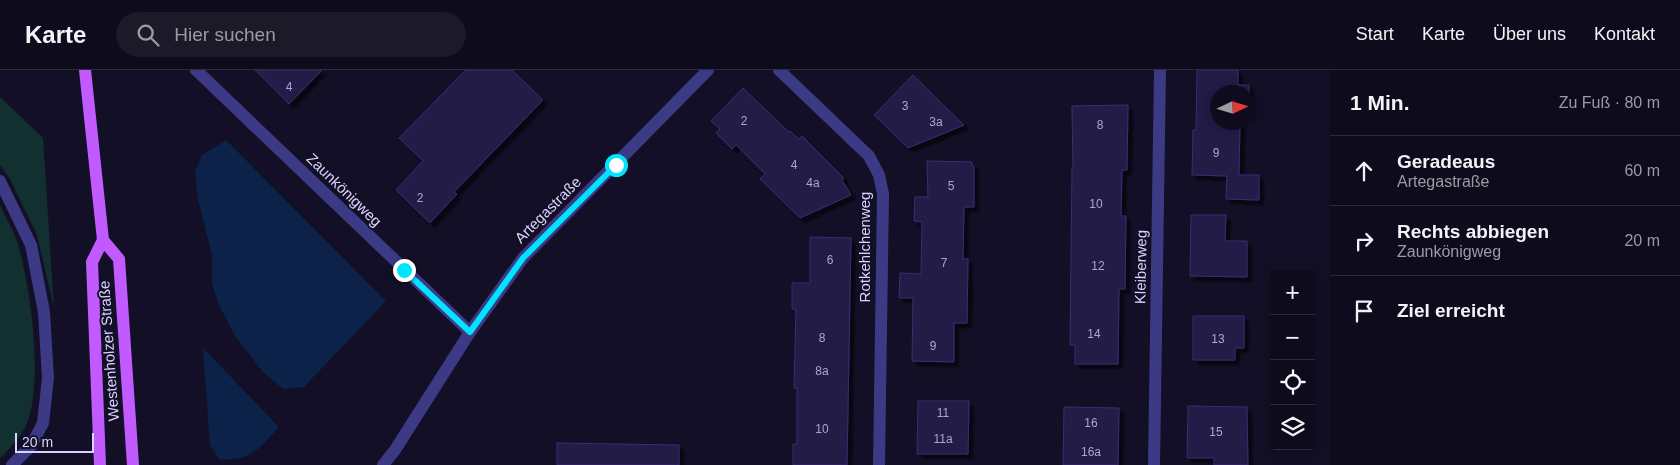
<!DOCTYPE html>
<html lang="de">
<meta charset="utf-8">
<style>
:root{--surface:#0e0b1c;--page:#1c1929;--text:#f1f3f6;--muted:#9b9ba3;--line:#2e2b3b}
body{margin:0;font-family:Arial,sans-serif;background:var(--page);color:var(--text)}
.controls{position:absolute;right:15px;bottom:15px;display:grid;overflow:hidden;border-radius:5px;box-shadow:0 2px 12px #0003}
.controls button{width:45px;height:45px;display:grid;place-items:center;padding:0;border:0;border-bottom:1px solid var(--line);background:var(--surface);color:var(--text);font:25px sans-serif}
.compass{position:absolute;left:1210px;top:15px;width:45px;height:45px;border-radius:50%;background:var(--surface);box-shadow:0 2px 12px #0003;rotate:86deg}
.scale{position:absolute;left:15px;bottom:12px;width:79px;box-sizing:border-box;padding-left:5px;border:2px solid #d9d4ff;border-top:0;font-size:14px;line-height:18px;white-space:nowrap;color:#d9d4ff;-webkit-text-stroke:4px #130f26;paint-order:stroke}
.stop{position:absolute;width:15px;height:15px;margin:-11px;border:4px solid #00e5ff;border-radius:50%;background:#fff}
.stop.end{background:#00e5ff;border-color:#fff;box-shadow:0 1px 5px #0008}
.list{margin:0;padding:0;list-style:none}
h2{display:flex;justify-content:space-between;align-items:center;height:65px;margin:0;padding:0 20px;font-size:21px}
h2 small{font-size:16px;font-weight:400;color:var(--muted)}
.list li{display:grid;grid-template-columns:32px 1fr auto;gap:15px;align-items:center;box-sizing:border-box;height:70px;padding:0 20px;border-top:1px solid var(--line)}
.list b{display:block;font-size:19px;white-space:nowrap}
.list p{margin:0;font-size:16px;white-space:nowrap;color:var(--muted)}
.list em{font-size:16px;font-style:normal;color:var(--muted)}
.icon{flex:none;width:28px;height:28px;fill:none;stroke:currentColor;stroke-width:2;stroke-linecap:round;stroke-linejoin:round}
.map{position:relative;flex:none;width:1330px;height:395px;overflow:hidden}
header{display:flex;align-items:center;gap:30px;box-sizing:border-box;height:70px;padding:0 25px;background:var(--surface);border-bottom:1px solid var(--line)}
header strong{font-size:24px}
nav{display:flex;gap:28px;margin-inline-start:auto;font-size:18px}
.search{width:350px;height:45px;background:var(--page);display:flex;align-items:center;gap:12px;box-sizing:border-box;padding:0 18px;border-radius:28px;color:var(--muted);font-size:19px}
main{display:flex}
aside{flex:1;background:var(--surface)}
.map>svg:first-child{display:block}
.green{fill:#12302f}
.water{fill:#0c2248}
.building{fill:#241b47;stroke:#3b2d73;filter:url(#shadow)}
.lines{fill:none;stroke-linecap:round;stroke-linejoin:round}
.minor{stroke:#3d3a85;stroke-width:12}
.major{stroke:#c25bff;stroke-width:12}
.route{stroke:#00e5ff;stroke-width:6}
.labels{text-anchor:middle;stroke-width:4;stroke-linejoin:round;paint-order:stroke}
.number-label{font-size:12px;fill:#aca6d1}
.street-label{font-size:15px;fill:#d9d4ff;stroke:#130f26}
</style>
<header>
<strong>Karte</strong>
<div class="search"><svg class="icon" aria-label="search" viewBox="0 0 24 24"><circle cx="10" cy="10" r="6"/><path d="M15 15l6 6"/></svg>Hier suchen</div>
<nav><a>Start</a><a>Karte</a><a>Über uns</a><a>Kontakt</a></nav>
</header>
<main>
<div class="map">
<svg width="1330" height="395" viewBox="0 0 1330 395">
<defs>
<filter id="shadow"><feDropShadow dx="4.5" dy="4.5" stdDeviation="1" flood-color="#0009"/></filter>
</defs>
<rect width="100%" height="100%" fill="#130f26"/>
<!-- green -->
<path class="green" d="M 0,27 L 43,68 L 54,238 L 37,165 L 10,109 L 0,95 Z
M 0,135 C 6,148 15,163 19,177 C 31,223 42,302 29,348 C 25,362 11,378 0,388 Z"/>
<!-- water -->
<path class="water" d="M 226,70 L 386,231 L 304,317 L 283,319 L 263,302 L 235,266 L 219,235 L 212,214 L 212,186 L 198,130 L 195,102 L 202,85 Z
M 203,278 L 279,357 C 258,380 253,389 220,390 L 210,375 Z"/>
<!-- building -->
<path class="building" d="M 255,0 L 322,0 L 289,34 Z
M 466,0 L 512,0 L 543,30 L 454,122 L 457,124 L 430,153 L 396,120 L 423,91 L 399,68 Z
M 1197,0 L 1238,0 L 1238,15 L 1249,15 L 1249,46 L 1248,22 L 1218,22 L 1218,52 L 1240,52 L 1239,105 L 1259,105 L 1259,130 L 1226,129 L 1227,106 L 1192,105 L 1193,60 L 1196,60 Z
M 913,5 L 964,55 L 908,78 L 874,45 Z
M 743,18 L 789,62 L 790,61 L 799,69 L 802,66 L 844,108 L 842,110 L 851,125 L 800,148 L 760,109 L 765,104 L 736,75 L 732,79 L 716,63 L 720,59 L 711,51 Z
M 1128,35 L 1127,100 L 1122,100 L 1121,146 L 1126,146 L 1125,219 L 1119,219 L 1118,294 L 1075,294 L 1075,275 L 1070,275 L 1072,98 L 1073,98 L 1072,36 Z
M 927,91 L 972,92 L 972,96 L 974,96 L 974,137 L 964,137 L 963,189 L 968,189 L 967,253 L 954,253 L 954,292 L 912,291 L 913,228 L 899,228 L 900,203 L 921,204 L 922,152 L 914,151 L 915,127 L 928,127 Z
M 1191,145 L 1226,145 L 1225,171 L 1247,171 L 1247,207 L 1190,206 Z
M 810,167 L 851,168 L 847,395 L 793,395 L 793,374 L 797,374 L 797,318 L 794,318 L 796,239 L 792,239 L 792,213 L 810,213 Z
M 1193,246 L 1244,246 L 1244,278 L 1235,278 L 1235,290 L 1193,290 Z
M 918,331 L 969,331 L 968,384 L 917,384 Z
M 1188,336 L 1247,337 L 1248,395 L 1214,395 L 1214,388 L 1187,388 Z
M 1064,337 L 1119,338 L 1118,395 L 1063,395 Z
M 557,373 L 679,375 L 679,395 L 557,395 Z"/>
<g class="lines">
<!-- minor -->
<path class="minor" d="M 196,0 L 470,262
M 779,0 L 869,86 L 879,105 L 883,124 L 879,395
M 0,111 L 31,175 L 44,242 L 48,308 L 43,353 L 31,376 L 12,395
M 383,395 L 395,380 L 470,262 L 523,188 L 708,0
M 1154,395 L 1160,0"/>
<!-- major -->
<path class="major" d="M 85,0 L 103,170 L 119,189 L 133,395
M 100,395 L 92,192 L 103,170"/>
</g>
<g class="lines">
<!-- route -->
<path class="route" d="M 404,200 L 470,262 L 523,188 L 616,95"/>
</g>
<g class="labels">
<!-- number labels -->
<g class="number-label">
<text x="289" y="21">4</text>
<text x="905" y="40">3</text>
<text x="744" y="55">2</text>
<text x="936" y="56">3a</text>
<text x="1100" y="59">8</text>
<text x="1216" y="87">9</text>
<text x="794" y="99">4</text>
<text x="813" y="117">4a</text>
<text x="951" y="120">5</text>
<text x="420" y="132">2</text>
<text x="1096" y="138">10</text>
<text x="830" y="194">6</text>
<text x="944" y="197">7</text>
<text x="1098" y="200">12</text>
<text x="1094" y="268">14</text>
<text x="822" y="272">8</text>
<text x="1218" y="273">13</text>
<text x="933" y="280">9</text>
<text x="822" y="305">8a</text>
<text x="943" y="347">11</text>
<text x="1091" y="357">16</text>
<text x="822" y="363">10</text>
<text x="1216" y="366">15</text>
<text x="943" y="373">11a</text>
<text x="1091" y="386">16a</text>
</g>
<!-- street labels -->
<g class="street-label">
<text transform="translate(344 120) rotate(44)" y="5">Zaunkönigweg</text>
<text transform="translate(548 140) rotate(-45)" y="5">Artegastraße</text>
<text transform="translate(865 177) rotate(-90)" y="5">Rotkehlchenweg</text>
<text transform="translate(1141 197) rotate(-89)" y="5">Kleiberweg</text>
<text transform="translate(109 281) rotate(-94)" y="5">Westenholzer Straße</text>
</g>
</g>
</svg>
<div class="controls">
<button>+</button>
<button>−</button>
<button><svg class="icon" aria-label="locate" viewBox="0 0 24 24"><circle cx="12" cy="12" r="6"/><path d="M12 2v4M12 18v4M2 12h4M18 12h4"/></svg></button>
<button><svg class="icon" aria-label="layers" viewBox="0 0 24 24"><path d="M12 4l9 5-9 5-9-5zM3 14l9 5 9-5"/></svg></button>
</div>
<svg class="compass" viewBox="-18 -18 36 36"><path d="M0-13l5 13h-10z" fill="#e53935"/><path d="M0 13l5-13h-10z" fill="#9b9ba3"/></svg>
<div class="scale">20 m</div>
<div class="stop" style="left:616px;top:95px"></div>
<div class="stop end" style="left:404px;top:200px"></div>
</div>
<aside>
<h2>1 Min.<small>Zu Fuß · 80 m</small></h2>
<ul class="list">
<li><svg class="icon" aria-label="ahead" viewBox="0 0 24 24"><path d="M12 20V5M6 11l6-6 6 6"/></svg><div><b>Geradeaus</b><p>Artegastraße</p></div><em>60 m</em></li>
<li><svg class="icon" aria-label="right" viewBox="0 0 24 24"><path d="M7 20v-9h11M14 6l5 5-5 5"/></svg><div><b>Rechts abbiegen</b><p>Zaunkönigweg</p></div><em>20 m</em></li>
<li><svg class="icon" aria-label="arrive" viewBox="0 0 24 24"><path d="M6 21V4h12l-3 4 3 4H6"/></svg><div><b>Ziel erreicht</b></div></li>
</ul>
</aside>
</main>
